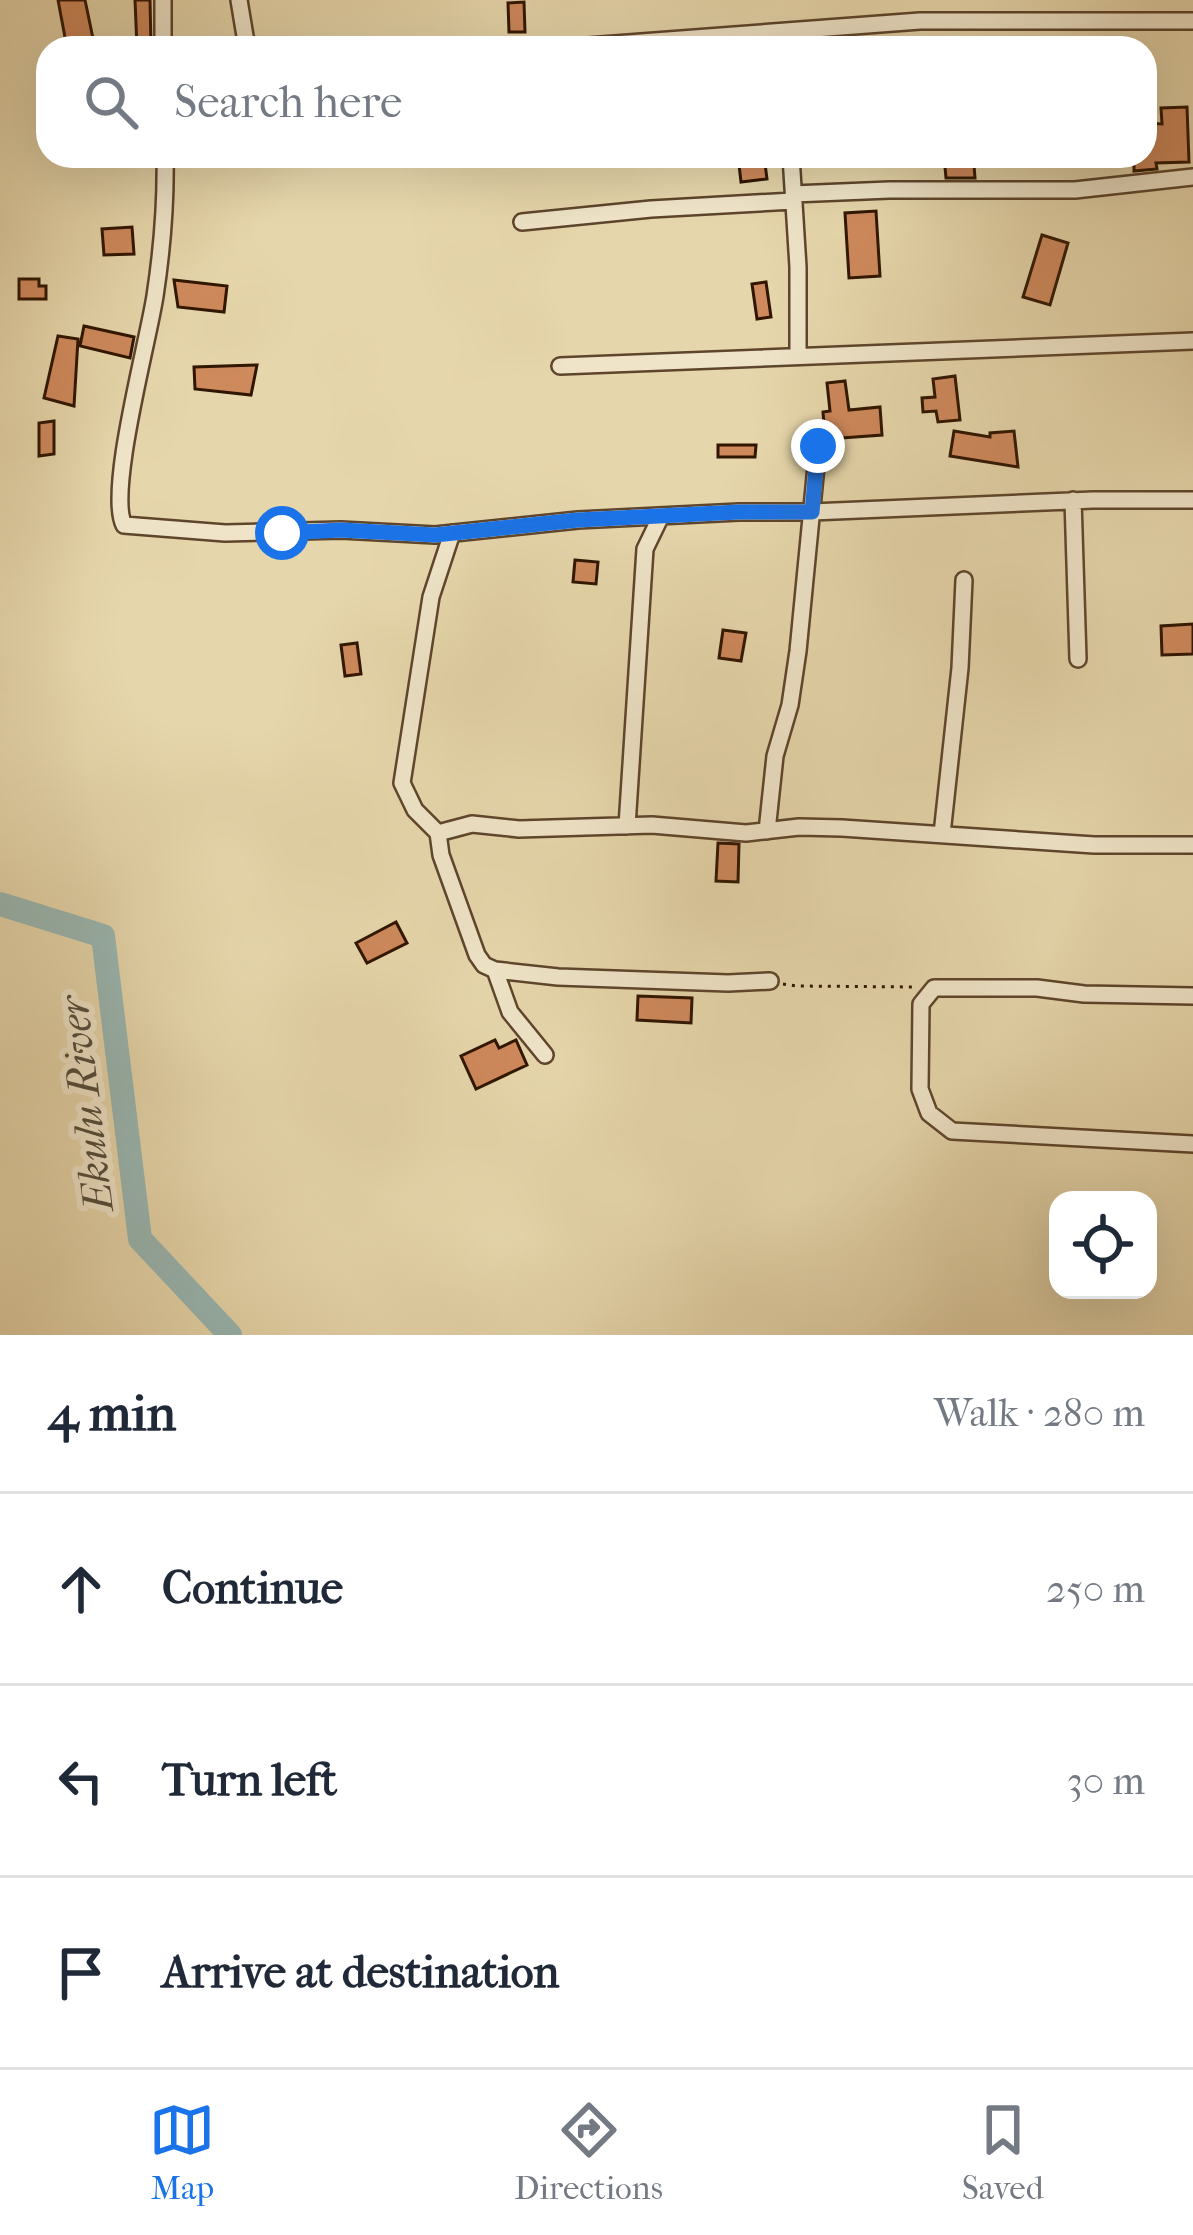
<!DOCTYPE html>
<meta charset="utf-8">
<style>
:root{--surface:#fff;--page:#f6f6f7;--text:#1f2937;--muted:#747a83;--line:#e0e1e3;--accent:#1a73e8}
body{margin:0;font-family:"IM FELL French Canon",serif;background:var(--page);color:var(--text)}
.controls{position:absolute;right:36px;bottom:36px;display:grid;overflow:hidden;border-radius:24px;box-shadow:0 12px 48px #0002}
.controls button{width:108px;height:108px;display:grid;place-items:center;padding:0;border:0;border-bottom:3px solid var(--line);background:var(--surface);color:var(--text);font:60px sans-serif}
.stop{position:absolute;width:36px;height:36px;margin:-27px;border:9px solid #1a73e8;border-radius:50%;background:#fff}
.stop.end{background:#1a73e8;border-color:#fff;box-shadow:0 3px 12px #0008}
.list{margin:0;padding:0;list-style:none}
h2{display:flex;justify-content:space-between;align-items:center;height:156px;margin:0;padding:0 48px;font-size:51px}
h2 small{font-size:39px;font-weight:400;color:var(--muted)}
.list li{display:grid;grid-template-columns:78px 1fr auto;gap:36px;align-items:center;box-sizing:border-box;height:192px;padding:0 48px;border-top:3px solid var(--line)}
.list b{display:block;font-size:45px;white-space:nowrap}
.list em{font-size:39px;font-style:normal;color:var(--muted)}
.icon{flex:none;width:66px;height:66px;fill:none;stroke:currentColor;stroke-width:2;stroke-linecap:round;stroke-linejoin:round}
.map{position:relative;flex:none;width:1193px;height:1335px;overflow:hidden}
.search{position:absolute;background:var(--surface);box-shadow:0 12px 48px #0002;left:36px;right:36px;top:36px;height:132px;display:flex;align-items:center;gap:30px;box-sizing:border-box;padding:0 42px;border-radius:36px;color:var(--muted);font-size:45px}
.sheet{height:732px;background:var(--surface)}
nav{display:flex;justify-content:space-around;align-items:center;box-sizing:border-box;height:168px;border-top:3px solid var(--line);background:var(--surface);font-size:33px;color:var(--muted)}
nav a{display:grid;justify-items:center;gap:6px}
nav .on{color:var(--accent)}
.map>svg:first-child{display:block}
.lines{fill:none;stroke-linecap:round;stroke-linejoin:round}
.river{stroke:#99b7b2;stroke-width:24}
.building{fill:#ce895c;stroke:#301500;stroke-width:3}
.minor-casing{stroke:#5e452b;stroke-width:20}
.path{stroke:#301500;stroke-width:3;stroke-dasharray:3 6;stroke-linecap:butt}
.minor{stroke:#efe4c8;stroke-width:15}
.route{stroke:#1a73e8;stroke-width:15}
.labels{text-anchor:middle;stroke-width:12;stroke-linejoin:round;paint-order:stroke}
.water-label{font-size:42px;font-style:italic;fill:#554e3e;stroke:#efe4c8}
</style>
<div class="map">
<svg width="1193" height="1335" viewBox="0 0 1193 1335">
<rect width="100%" height="100%" fill="#e6d6ab"/>
<filter id="stains"><feTurbulence type="fractalNoise" baseFrequency=".00167" numOctaves="4"/><feColorMatrix values="0 0 0 0 .2 0 0 0 0 .09 0 0 0 0 .02 0 0 0 .5 -.17"/></filter>
<radialGradient id="worn" r=".72"><stop offset=".6" stop-color="#630" stop-opacity="0"/><stop offset="1" stop-color="#630" stop-opacity=".3"/></radialGradient>
<g class="lines">
<!-- river -->
<path class="river" d="M 0,904 L 103,936 L 140,1239 L 230,1335"/>
</g>
<!-- building -->
<path class="building" d="M 58,0 L 85,0 L 95,48 L 67,48 Z
M 135,0 L 150,0 L 151,48 L 137,48 Z
M 524,2 L 525,32 L 509,32 L 508,3 Z
M 1187,107 L 1189,162 L 1156,163 L 1157,169 L 1134,171 L 1134,156 L 1145,156 L 1145,123 L 1162,124 L 1161,108 Z
M 738,156 L 764,156 L 767,179 L 741,182 Z
M 944,156 L 968,156 L 969,165 L 974,165 L 975,178 L 946,178 Z
M 876,211 L 880,276 L 849,278 L 845,213 Z
M 132,227 L 134,254 L 104,255 L 102,229 Z
M 1042,235 L 1068,243 L 1050,305 L 1023,297 Z
M 19,279 L 39,279 L 39,286 L 46,286 L 46,299 L 19,299 Z
M 174,280 L 227,286 L 224,312 L 178,307 Z
M 766,282 L 771,317 L 757,319 L 752,284 Z
M 84,326 L 134,337 L 130,358 L 80,346 Z
M 58,336 L 78,339 L 74,406 L 44,398 Z
M 257,365 L 251,395 L 195,389 L 194,367 Z
M 955,376 L 960,420 L 938,422 L 936,411 L 923,412 L 922,398 L 935,397 L 933,379 Z
M 845,381 L 849,410 L 880,407 L 882,435 L 828,439 L 825,436 L 823,412 L 830,411 L 827,383 Z
M 54,421 L 54,454 L 39,456 L 39,423 Z
M 954,431 L 990,437 L 990,433 L 1014,431 L 1018,467 L 950,456 Z
M 718,445 L 756,445 L 755,457 L 718,457 Z
M 575,560 L 598,562 L 596,584 L 573,582 Z
M 1193,624 L 1193,654 L 1162,655 L 1161,626 Z
M 723,630 L 746,633 L 741,661 L 719,658 Z
M 357,643 L 361,674 L 345,676 L 341,645 Z
M 718,843 L 739,844 L 738,882 L 716,881 Z
M 396,922 L 407,943 L 367,963 L 356,943 Z
M 638,996 L 692,998 L 691,1023 L 637,1020 Z
M 495,1040 L 499,1048 L 516,1040 L 527,1065 L 476,1089 L 461,1056 Z"/>
<g class="lines">
<!-- minor casing -->
<g class="minor-casing">
<path id="minor" d="M 163,0 L 163,48
M 239,0 L 247,48
M 561,48 L 920,21 L 1193,21
M 165,156 C 166,203 162,250 155,296 C 148,342 107,492 124,525 L 225,533 L 341,530 L 435,535 L 578,520 L 739,512 L 812,512 L 1093,500 L 1193,500
M 791,156 L 798,267 L 798,355
M 793,194 L 889,190 L 1075,190 L 1193,177
M 522,222 L 651,209 L 793,201
M 560,366 L 1193,341
M 1073,500 L 1078,659
M 452,533 L 431,597 L 402,783 L 415,810 L 438,833 L 441,855 L 477,955 L 484,965 L 495,970 L 558,977 L 728,983 L 770,981
M 627,826 L 645,549 L 661,516
M 767,831 L 775,756 L 790,705 L 798,651 L 818,446
M 438,833 L 472,824 L 519,829 L 652,825 L 746,833 L 799,827 L 842,828 L 1094,845 L 1193,845
M 942,834 L 960,668 L 964,580
M 495,970 L 510,1012 L 545,1055
M 1193,996 L 1084,994 L 1037,988 L 934,988 L 921,1004 L 920,1089 L 929,1113 L 952,1131 L 1193,1144"/>
</g>
<!-- path -->
<path class="path" d="M 783,984 L 797,986 L 917,987"/>
<!-- minor -->
<use href="#minor" class="minor"/>
</g>
<g class="lines">
<!-- route -->
<path class="route" d="M 282,533 L 341,530 L 435,535 L 578,520 L 739,512 L 812,512 L 818,446"/>
</g>
<g class="labels">
<!-- water labels -->
<g class="water-label">
<text transform="translate(85 1104) rotate(-97)" y="15">Ekulu River</text>
</g>
</g>
<rect width="100%" height="100%" filter="url(#stains)"/>
<rect width="100%" height="100%" fill="url(#worn)"/>
</svg>
<div class="controls">
<button><svg class="icon" aria-label="locate" viewBox="0 0 24 24"><circle cx="12" cy="12" r="6"/><path d="M12 2v4M12 18v4M2 12h4M18 12h4"/></svg></button>
</div>
<div class="stop" style="left:282px;top:533px"></div>
<div class="stop end" style="left:818px;top:446px"></div>
<div class="search"><svg class="icon" aria-label="search" viewBox="0 0 24 24"><circle cx="10" cy="10" r="6"/><path d="M15 15l6 6"/></svg>Search here</div>
</div>
<section class="sheet">
<h2>4 min<small>Walk · 280 m</small></h2>
<ul class="list">
<li><svg class="icon" aria-label="ahead" viewBox="0 0 24 24"><path d="M12 20V5M6 11l6-6 6 6"/></svg><div><b>Continue</b></div><em>250 m</em></li>
<li><svg class="icon" aria-label="left" viewBox="0 0 24 24"><path d="M17 20v-9H6M10 6l-5 5 5 5"/></svg><div><b>Turn left</b></div><em>30 m</em></li>
<li><svg class="icon" aria-label="arrive" viewBox="0 0 24 24"><path d="M6 21V4h12l-3 4 3 4H6"/></svg><div><b>Arrive at destination</b></div></li>
</ul>
</section>
<nav>
<a class="on"><svg class="icon" aria-label="map" viewBox="0 0 24 24"><path d="M3 6l6-2 6 2 6-2v14l-6 2-6-2-6 2zM9 4v14M15 6v14"/></svg>Map</a>
<a><svg class="icon" aria-label="directions" viewBox="0 0 24 24"><path d="M12 3l9 9-9 9-9-9zM9 14v-3h6M13 9l2 2-2 2"/></svg>Directions</a>
<a><svg class="icon" aria-label="saved" viewBox="0 0 24 24"><path d="M7 4h10v16l-5-4-5 4z"/></svg>Saved</a>
</nav>
